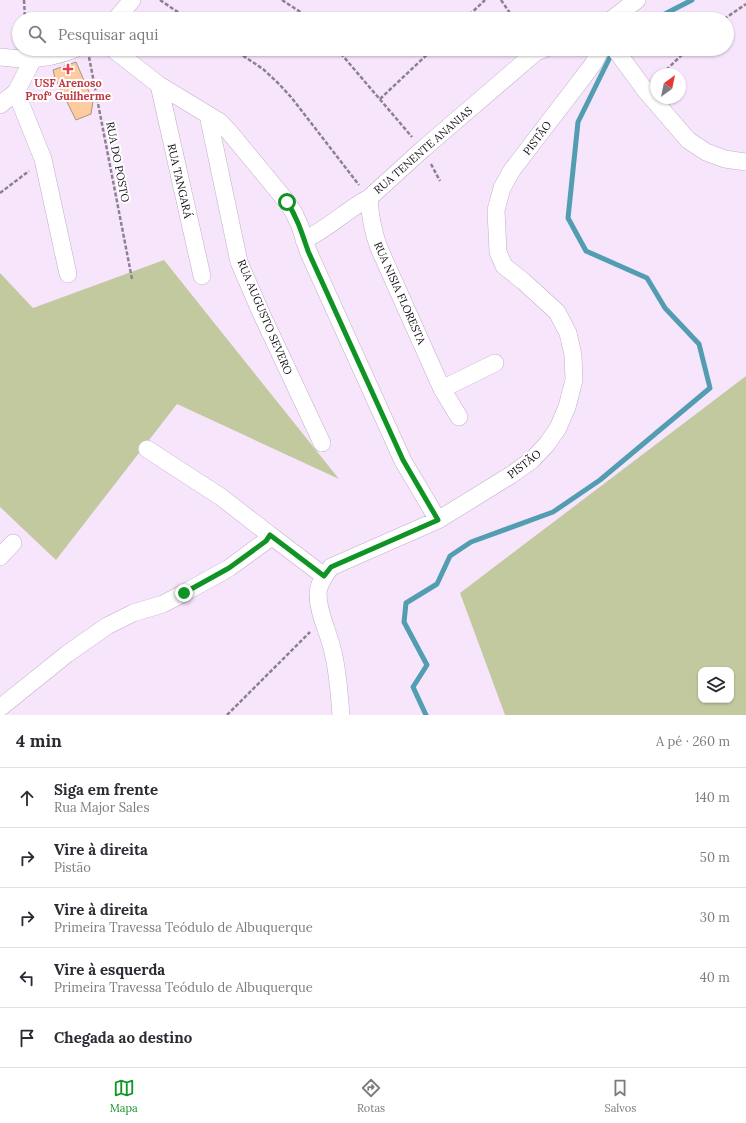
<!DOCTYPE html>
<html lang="pt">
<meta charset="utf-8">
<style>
:root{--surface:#fff;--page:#f2f2f3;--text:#2b2b33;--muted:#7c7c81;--line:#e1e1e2;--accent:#109325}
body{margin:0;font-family:Lora,serif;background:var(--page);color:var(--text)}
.controls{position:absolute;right:12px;bottom:12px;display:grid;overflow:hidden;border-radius:8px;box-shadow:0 1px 3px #0004}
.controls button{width:36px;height:36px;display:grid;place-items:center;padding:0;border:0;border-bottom:1px solid var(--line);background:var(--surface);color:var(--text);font:20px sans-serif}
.compass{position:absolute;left:650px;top:68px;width:36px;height:36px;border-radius:50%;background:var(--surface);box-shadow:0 1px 3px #0004;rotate:33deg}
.stop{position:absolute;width:12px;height:12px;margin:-9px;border:3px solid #109325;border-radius:50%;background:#fff}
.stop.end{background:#109325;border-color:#fff;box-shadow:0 1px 4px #0008}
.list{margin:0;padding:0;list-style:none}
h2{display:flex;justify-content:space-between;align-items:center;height:52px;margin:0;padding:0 16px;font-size:17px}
h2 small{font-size:13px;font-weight:400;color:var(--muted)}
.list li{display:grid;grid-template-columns:26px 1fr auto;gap:12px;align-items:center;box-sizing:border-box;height:60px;padding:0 16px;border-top:1px solid var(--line)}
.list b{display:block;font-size:15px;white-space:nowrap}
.list p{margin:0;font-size:13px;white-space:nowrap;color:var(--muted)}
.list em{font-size:13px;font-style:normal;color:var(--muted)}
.icon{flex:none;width:22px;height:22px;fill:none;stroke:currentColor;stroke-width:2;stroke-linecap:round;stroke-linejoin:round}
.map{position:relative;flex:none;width:746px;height:715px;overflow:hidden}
.search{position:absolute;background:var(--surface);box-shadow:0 1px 3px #0004;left:12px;right:12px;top:12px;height:44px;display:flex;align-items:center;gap:10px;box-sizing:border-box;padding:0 14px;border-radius:22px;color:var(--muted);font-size:15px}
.sheet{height:352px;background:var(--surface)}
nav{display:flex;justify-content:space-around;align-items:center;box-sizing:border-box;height:56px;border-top:1px solid var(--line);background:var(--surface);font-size:11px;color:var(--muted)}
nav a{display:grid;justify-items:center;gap:2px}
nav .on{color:var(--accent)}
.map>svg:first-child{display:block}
.green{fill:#c3c99f;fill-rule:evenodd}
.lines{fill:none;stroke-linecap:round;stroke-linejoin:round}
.stream{stroke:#529db1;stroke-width:5}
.building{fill:#fccb9f;stroke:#ad937c}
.street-casing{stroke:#c2adc8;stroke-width:18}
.path{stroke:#8d8090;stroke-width:2.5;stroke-dasharray:4 2;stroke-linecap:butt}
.street{stroke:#fff;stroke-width:17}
.route{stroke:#109325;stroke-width:5}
.health-dot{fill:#e0444e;stroke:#fff;stroke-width:1.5}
.labels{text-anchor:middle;stroke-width:4;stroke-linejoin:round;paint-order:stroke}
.health-label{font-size:11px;font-weight:bold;fill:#be3a42;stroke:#fff}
.street-label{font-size:11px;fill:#150e17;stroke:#fff}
</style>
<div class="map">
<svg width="746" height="715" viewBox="0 0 746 715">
<rect width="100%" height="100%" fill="#f7e5fc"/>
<!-- green -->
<path class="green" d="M 164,260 L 339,479 L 177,404 L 56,560 L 0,507 L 0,273 L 33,308 Z
M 746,376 L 746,715 L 505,715 L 460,593 ZM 701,670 L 731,670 L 731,700 L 701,700 Z"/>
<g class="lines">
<!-- stream -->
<path class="stream" d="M 655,19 L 692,0
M 426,715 L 413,687 L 427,665 L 404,622 L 406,603 L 437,584 L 450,556 L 471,542 L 553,512 L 600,480 L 710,388 L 699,344 L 665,308 L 647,278 L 586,251 L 568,218 L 578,122 L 613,51"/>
</g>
<!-- building -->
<path class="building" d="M 76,62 L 93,101 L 91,114 L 76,120 L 55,78 L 53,70 Z"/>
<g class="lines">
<!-- street casing -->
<g class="street-casing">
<path id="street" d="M 116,19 L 132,0
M 612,19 L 637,0
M 113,49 L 159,85 L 220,122 L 231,134 L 287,202 L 294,213 L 300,226 L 308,251 L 403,461 L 438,520
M 615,49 L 645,90 L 688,140 L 706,152 L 725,159 L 746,162
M 0,57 C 26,61 51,59 75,49
M 33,59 L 16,92 L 43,159 L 68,274
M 159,85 L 202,276
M 0,105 L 16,92
M 208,115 L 239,262 L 261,313 L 322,443
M 369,198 C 370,216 373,232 379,248 L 442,389 L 459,417
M 304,240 C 328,229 346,210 369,198 L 423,149 L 536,52 L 544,49
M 442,389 L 495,363
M 270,535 L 324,576
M 0,557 L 13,543
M 0,708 L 67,654 L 107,626 L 133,613 L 163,604 L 184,593 L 229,568 L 266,541 L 270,535 L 221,497 L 147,449
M 341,715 C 339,692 338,670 332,648 C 328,631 318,613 318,594 C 318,584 325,575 331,567 L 438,520 L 511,475 L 532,460 L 547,444 L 558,428 L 567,407 L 574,380 L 573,355 L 568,333 L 557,312 L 523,281 L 504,266 L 498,252 L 496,210 L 502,188 L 512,170 L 581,80 L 593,64 L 601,49"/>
</g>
<!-- path -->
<path class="path" d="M 24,0 L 25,19
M 160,0 L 188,19
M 282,0 L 305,15 L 309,19
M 501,0 L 514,19
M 465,19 L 485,0
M 724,19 L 746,4
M 233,49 L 263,69 L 278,83 L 291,97 L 359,185
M 337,49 L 412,137
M 89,57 L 132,279
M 662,74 L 688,49
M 380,99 L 433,49
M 431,164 L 440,181
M 0,193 L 29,171
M 227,715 L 310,632"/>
<!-- street -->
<use href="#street" class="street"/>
</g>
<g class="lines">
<!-- route -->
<path class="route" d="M 184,593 L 229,568 L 266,541 L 270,535 L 324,576 L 331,567 L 438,520 L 403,460 L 308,251 C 302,233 297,217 287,202"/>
</g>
<!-- markers -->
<path class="health-dot" d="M66 63h4v4h4v4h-4v4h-4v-4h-4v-4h4z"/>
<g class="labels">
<!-- health labels -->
<g class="health-label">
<text x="68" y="87">USF Arenoso<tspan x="68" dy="13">Profº Guilherme</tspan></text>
</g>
<!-- street labels -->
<g class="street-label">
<text transform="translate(537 138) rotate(-53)" y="4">PISTÃO</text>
<text transform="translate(423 150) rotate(-41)" y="4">RUA TENENTE ANANIAS</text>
<text transform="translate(118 162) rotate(79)" y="4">RUA DO POSTO</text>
<text transform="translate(180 181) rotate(77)" y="4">RUA TANGARÁ</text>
<text transform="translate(400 293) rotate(66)" y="4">RUA NISIA FLORESTA</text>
<text transform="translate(265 317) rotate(67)" y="4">RUA AUGUSTO SEVERO</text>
<text transform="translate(524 464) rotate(-38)" y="4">PISTÃO</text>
</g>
</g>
</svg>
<div class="controls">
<button><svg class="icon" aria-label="layers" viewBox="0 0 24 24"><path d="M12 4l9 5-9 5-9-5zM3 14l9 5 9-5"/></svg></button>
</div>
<svg class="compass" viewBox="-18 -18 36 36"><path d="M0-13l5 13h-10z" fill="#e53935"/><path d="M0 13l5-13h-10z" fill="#7c7c81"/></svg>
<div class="stop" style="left:287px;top:202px"></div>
<div class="stop end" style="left:184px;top:593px"></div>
<div class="search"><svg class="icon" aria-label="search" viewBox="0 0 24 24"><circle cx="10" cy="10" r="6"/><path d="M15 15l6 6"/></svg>Pesquisar aqui</div>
</div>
<section class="sheet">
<h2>4 min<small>A pé · 260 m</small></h2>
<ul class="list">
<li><svg class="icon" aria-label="ahead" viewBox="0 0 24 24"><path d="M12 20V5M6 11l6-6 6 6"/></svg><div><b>Siga em frente</b><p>Rua Major Sales</p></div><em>140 m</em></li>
<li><svg class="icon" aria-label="right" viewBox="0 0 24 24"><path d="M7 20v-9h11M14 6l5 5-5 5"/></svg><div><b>Vire à direita</b><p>Pistão</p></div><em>50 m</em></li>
<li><svg class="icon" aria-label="right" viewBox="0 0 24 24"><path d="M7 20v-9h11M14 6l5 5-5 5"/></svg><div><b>Vire à direita</b><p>Primeira Travessa Teódulo de Albuquerque</p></div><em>30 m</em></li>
<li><svg class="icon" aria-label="left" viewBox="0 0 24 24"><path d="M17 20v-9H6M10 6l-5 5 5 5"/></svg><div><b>Vire à esquerda</b><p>Primeira Travessa Teódulo de Albuquerque</p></div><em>40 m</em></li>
<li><svg class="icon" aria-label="arrive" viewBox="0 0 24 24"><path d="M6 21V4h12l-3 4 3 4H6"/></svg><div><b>Chegada ao destino</b></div></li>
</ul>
</section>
<nav>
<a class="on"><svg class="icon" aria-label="map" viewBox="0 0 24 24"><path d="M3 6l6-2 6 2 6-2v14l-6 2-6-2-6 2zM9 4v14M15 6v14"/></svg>Mapa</a>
<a><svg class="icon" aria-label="directions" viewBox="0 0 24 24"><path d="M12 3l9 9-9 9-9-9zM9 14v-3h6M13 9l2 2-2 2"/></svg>Rotas</a>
<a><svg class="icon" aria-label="saved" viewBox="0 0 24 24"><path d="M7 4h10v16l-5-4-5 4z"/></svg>Salvos</a>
</nav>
